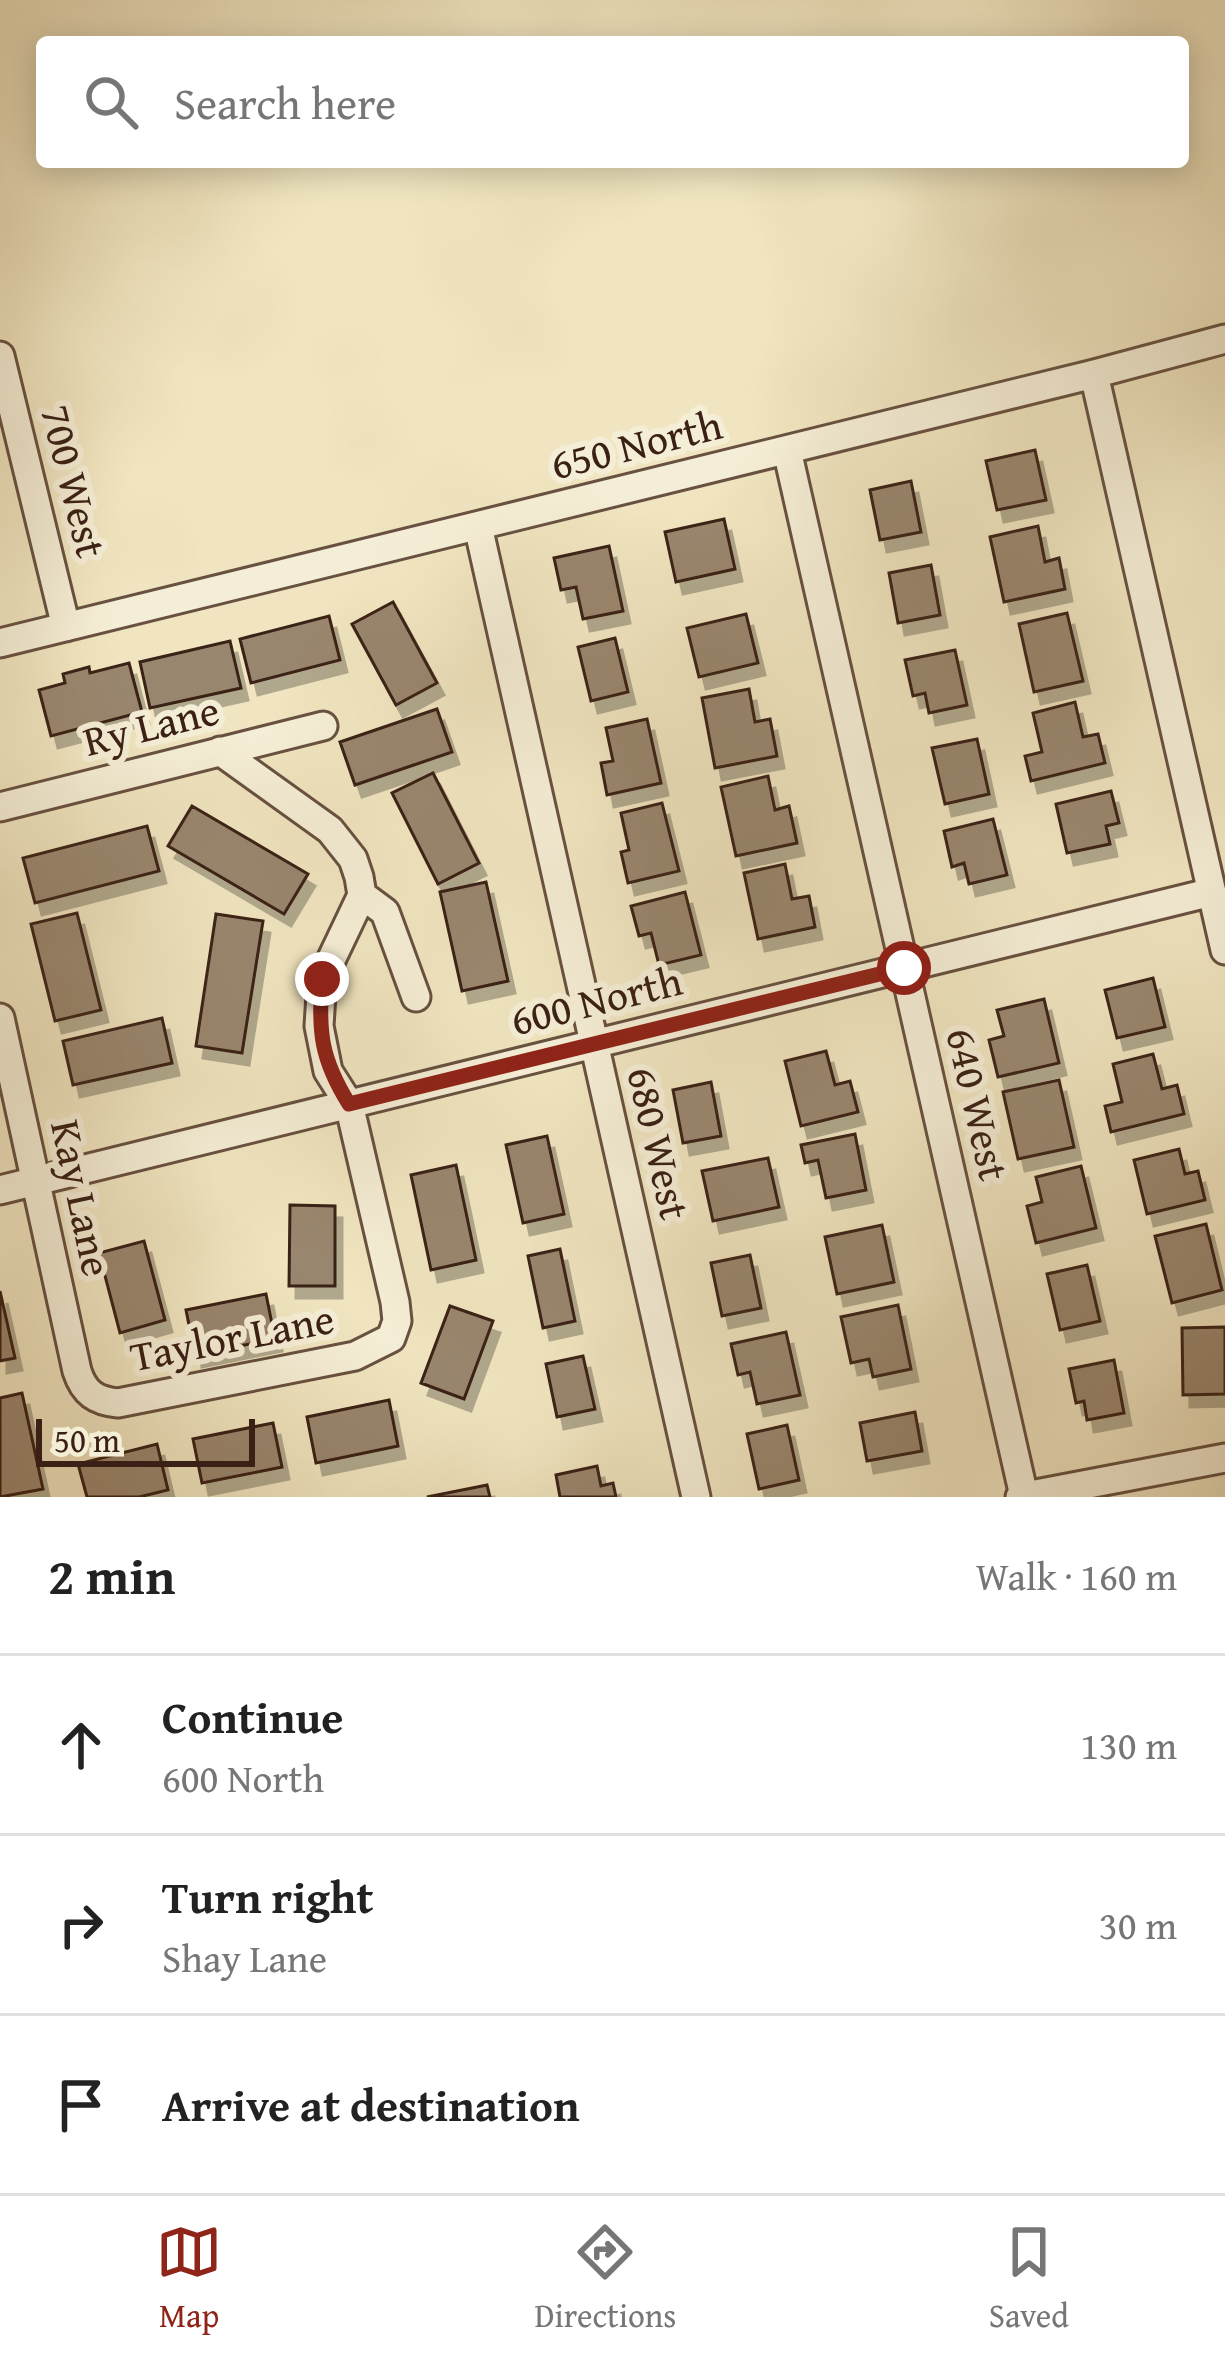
<!DOCTYPE html>
<meta charset="utf-8">
<style>
:root{--surface:#fff;--page:#f2f2f2;--text:#222;--muted:#767676;--line:#e0e0e0;--accent:#8f2418}
body{margin:0;font-family:"Gentium Book Plus",serif;background:var(--page);color:var(--text)}
.scale{position:absolute;left:36px;bottom:30px;width:219px;box-sizing:border-box;padding-left:12px;border:6px solid #3a2015;border-top:0;font-size:33px;line-height:42px;white-space:nowrap;color:#3a2015;-webkit-text-stroke:9px #f5eed6;paint-order:stroke}
.stop{position:absolute;width:36px;height:36px;margin:-27px;border:9px solid #8f2418;border-radius:50%;background:#fff}
.stop.end{background:#8f2418;border-color:#fff;box-shadow:0 3px 12px #0008}
.list{margin:0;padding:0;list-style:none}
h2{display:flex;justify-content:space-between;align-items:center;height:156px;margin:0;padding:0 48px;font-size:51px}
h2 small{font-size:39px;font-weight:400;color:var(--muted)}
.list li{display:grid;grid-template-columns:78px 1fr auto;gap:36px;align-items:center;box-sizing:border-box;height:180px;padding:0 48px;border-top:3px solid var(--line)}
.list b{display:block;font-size:45px;white-space:nowrap}
.list p{margin:0;font-size:39px;white-space:nowrap;color:var(--muted)}
.list em{font-size:39px;font-style:normal;color:var(--muted)}
.icon{flex:none;width:66px;height:66px;fill:none;stroke:currentColor;stroke-width:2;stroke-linecap:round;stroke-linejoin:round}
.map{position:relative;flex:none;width:1225px;height:1497px;overflow:hidden}
.search{position:absolute;background:var(--surface);box-shadow:0 6px 30px #0003;left:36px;right:36px;top:36px;height:132px;display:flex;align-items:center;gap:30px;box-sizing:border-box;padding:0 42px;border-radius:12px;color:var(--muted);font-size:45px}
.sheet{height:696px;background:var(--surface)}
nav{display:flex;justify-content:space-around;align-items:center;box-sizing:border-box;height:168px;border-top:3px solid var(--line);background:var(--surface);font-size:33px;color:var(--muted)}
nav a{display:grid;justify-items:center;gap:6px}
nav .on{color:var(--accent)}
.map>svg:first-child{display:block}
.building{fill:#99866e;stroke:#3a2015;stroke-width:3;filter:url(#shadow)}
.lines{fill:none;stroke-linecap:round;stroke-linejoin:round}
.minor-casing{stroke:#685140;stroke-width:33}
.minor{stroke:#f5eed6;stroke-width:27}
.route{stroke:#8f2418;stroke-width:15}
.labels{text-anchor:middle;stroke-width:12;stroke-linejoin:round;paint-order:stroke}
.street-label{font-size:42px;fill:#3a2015;stroke:#f5eed6}
</style>
<div class="map">
<svg width="1225" height="1497" viewBox="0 0 1225 1497">
<defs>
<filter id="shadow"><feDropShadow dx="7" dy="12" stdDeviation="0" flood-color="#0004"/></filter>
</defs>
<rect width="100%" height="100%" fill="#f0e5c0"/>
<filter id="stains"><feTurbulence type="fractalNoise" baseFrequency=".00167" numOctaves="4"/><feColorMatrix values="0 0 0 0 .2 0 0 0 0 .09 0 0 0 0 .02 0 0 0 .5 -.17"/></filter>
<radialGradient id="worn" r=".72"><stop offset=".6" stop-color="#630" stop-opacity="0"/><stop offset="1" stop-color="#630" stop-opacity=".3"/></radialGradient>
<!-- building -->
<path class="building" d="M 1035,450 L 1046,500 L 997,510 L 986,461 Z
M 911,481 L 921,532 L 880,540 L 870,490 Z
M 724,519 L 735,569 L 676,582 L 665,532 Z
M 1038,526 L 1045,562 L 1059,558 L 1065,589 L 1004,602 L 990,537 Z
M 609,546 L 623,611 L 583,619 L 576,587 L 561,590 L 554,558 Z
M 931,565 L 940,615 L 898,623 L 889,573 Z
M 393,602 L 437,683 L 396,705 L 352,624 Z
M 1067,613 L 1083,681 L 1034,692 L 1019,624 Z
M 746,614 L 758,663 L 699,677 L 687,628 Z
M 329,616 L 340,660 L 251,683 L 240,639 Z
M 615,638 L 628,692 L 591,701 L 578,647 Z
M 230,641 L 241,688 L 150,708 L 140,662 Z
M 955,650 L 967,705 L 929,713 L 925,693 L 913,696 L 905,660 Z
M 129,663 L 142,712 L 51,736 L 39,690 L 65,683 L 63,674 L 89,667 L 90,673 Z
M 749,689 L 755,722 L 770,719 L 777,756 L 715,768 L 702,698 Z
M 1075,702 L 1083,737 L 1098,734 L 1105,763 L 1031,781 L 1025,756 L 1042,752 L 1033,713 Z
M 437,709 L 452,752 L 355,785 L 340,742 Z
M 647,719 L 661,783 L 607,795 L 601,763 L 613,761 L 606,728 Z
M 977,739 L 989,794 L 945,804 L 932,748 Z
M 433,773 L 479,863 L 438,884 L 392,793 Z
M 768,776 L 775,810 L 789,806 L 797,843 L 736,856 L 721,787 Z
M 1111,791 L 1119,823 L 1106,826 L 1110,844 L 1067,853 L 1056,804 Z
M 662,803 L 679,871 L 628,883 L 621,852 L 629,850 L 621,813 Z
M 192,806 L 308,874 L 284,914 L 168,846 Z
M 993,819 L 1007,875 L 969,884 L 964,863 L 952,867 L 944,831 Z
M 147,826 L 159,871 L 35,903 L 23,858 Z
M 785,864 L 792,899 L 809,896 L 815,927 L 758,939 L 744,873 Z
M 486,882 L 508,981 L 462,991 L 440,892 Z
M 685,892 L 701,955 L 659,965 L 651,933 L 639,936 L 631,906 Z
M 77,913 L 101,1010 L 55,1021 L 31,924 Z
M 216,914 L 263,921 L 242,1053 L 196,1046 Z
M 1153,978 L 1165,1027 L 1117,1038 L 1105,990 Z
M 1044,999 L 1059,1063 L 998,1077 L 989,1040 L 1004,1036 L 997,1010 Z
M 162,1018 L 172,1063 L 73,1085 L 63,1041 Z
M 826,1051 L 835,1085 L 850,1081 L 858,1112 L 801,1126 L 785,1061 Z
M 1153,1054 L 1162,1089 L 1177,1085 L 1184,1114 L 1111,1132 L 1105,1106 L 1122,1102 L 1113,1064 Z
M 1059,1080 L 1074,1147 L 1018,1159 L 1003,1092 Z
M 711,1082 L 721,1136 L 683,1143 L 673,1090 Z
M 855,1134 L 866,1190 L 826,1198 L 818,1160 L 805,1163 L 801,1145 Z
M 547,1136 L 564,1214 L 523,1223 L 506,1145 Z
M 1179,1149 L 1185,1174 L 1198,1171 L 1205,1200 L 1147,1214 L 1134,1160 Z
M 768,1158 L 779,1207 L 713,1221 L 702,1171 Z
M 456,1165 L 476,1260 L 431,1270 L 411,1175 Z
M 1081,1166 L 1096,1228 L 1036,1243 L 1027,1206 L 1042,1202 L 1036,1177 Z
M 290,1205 L 335,1206 L 335,1286 L 289,1286 Z
M 1206,1224 L 1222,1290 L 1172,1303 L 1155,1236 Z
M 882,1225 L 894,1282 L 837,1294 L 825,1237 Z
M 144,1241 L 165,1320 L 120,1333 L 99,1253 Z
M 560,1249 L 575,1321 L 543,1328 L 528,1256 Z
M 750,1255 L 761,1308 L 722,1316 L 711,1263 Z
M 1087,1265 L 1100,1321 L 1060,1330 L 1047,1274 Z
M 0,1291 L 15,1358 L 0,1361 Z
M 266,1294 L 275,1339 L 195,1355 L 186,1310 Z
M 898,1305 L 911,1369 L 873,1377 L 869,1359 L 851,1363 L 841,1317 Z
M 450,1306 L 493,1321 L 464,1399 L 421,1383 Z
M 1225,1327 L 1225,1394 L 1183,1395 L 1182,1328 Z
M 786,1332 L 800,1395 L 757,1404 L 750,1372 L 738,1375 L 731,1344 Z
M 583,1356 L 595,1409 L 557,1417 L 546,1364 Z
M 1114,1360 L 1124,1413 L 1087,1420 L 1084,1401 L 1076,1403 L 1069,1369 Z
M 22,1393 L 43,1489 L 0,1497 L 0,1398 Z
M 389,1400 L 398,1446 L 316,1463 L 307,1417 Z
M 915,1412 L 922,1451 L 867,1461 L 860,1423 Z
M 273,1423 L 282,1467 L 202,1483 L 193,1439 Z
M 787,1425 L 799,1480 L 759,1489 L 747,1434 Z
M 157,1444 L 168,1490 L 139,1497 L 87,1497 L 78,1464 Z
M 597,1466 L 601,1486 L 613,1483 L 616,1497 L 560,1497 L 556,1475 Z
M 487,1485 L 490,1497 L 427,1497 Z"/>
<g class="lines">
<!-- minor casing -->
<g class="minor-casing">
<path id="minor" d="M 0,356 L 66,627
M 1094,374 L 1225,950
M 787,450 L 1024,1496
M 478,526 L 696,1497
M 0,643 L 1094,374 L 1225,339
M 0,807 L 323,726
M 362,895 L 385,912 L 416,997
M 0,1018 L 77,1371 C 84,1393 96,1401 118,1403 L 355,1356 L 391,1338 L 397,1321 L 395,1302 L 349,1104 L 328,1071 L 319,1026 L 322,979 L 362,895 L 359,877 L 353,859 L 330,830 L 220,751
M 0,1190 L 1212,892
M 1020,1497 L 1225,1458"/>
</g>
<!-- minor -->
<use href="#minor" class="minor"/>
</g>
<g class="lines">
<!-- route -->
<path class="route" d="M 322,979 C 318,1032 321,1059 349,1104 L 904,968"/>
</g>
<g class="labels">
<!-- street labels -->
<g class="street-label">
<text transform="translate(636 444) rotate(-14)" y="15">650 North</text>
<text transform="translate(74 481) rotate(76)" y="15">700 West</text>
<text transform="translate(151 725) rotate(-14)" y="15">Ry Lane</text>
<text transform="translate(596 1000) rotate(-14)" y="15">600 North</text>
<text transform="translate(978 1104) rotate(77)" y="15">640 West</text>
<text transform="translate(659 1143) rotate(77)" y="15">680 West</text>
<text transform="translate(82 1198) rotate(78)" y="15">Kay Lane</text>
<text transform="translate(232 1337) rotate(-11)" y="15">Taylor Lane</text>
</g>
</g>
<rect width="100%" height="100%" filter="url(#stains)"/>
<rect width="100%" height="100%" fill="url(#worn)"/>
</svg>
<div class="scale">50 m</div>
<div class="stop" style="left:904px;top:968px"></div>
<div class="stop end" style="left:322px;top:979px"></div>
<div class="search"><svg class="icon" aria-label="search" viewBox="0 0 24 24"><circle cx="10" cy="10" r="6"/><path d="M15 15l6 6"/></svg>Search here</div>
</div>
<section class="sheet">
<h2>2 min<small>Walk · 160 m</small></h2>
<ul class="list">
<li><svg class="icon" aria-label="ahead" viewBox="0 0 24 24"><path d="M12 20V5M6 11l6-6 6 6"/></svg><div><b>Continue</b><p>600 North</p></div><em>130 m</em></li>
<li><svg class="icon" aria-label="right" viewBox="0 0 24 24"><path d="M7 20v-9h11M14 6l5 5-5 5"/></svg><div><b>Turn right</b><p>Shay Lane</p></div><em>30 m</em></li>
<li><svg class="icon" aria-label="arrive" viewBox="0 0 24 24"><path d="M6 21V4h12l-3 4 3 4H6"/></svg><div><b>Arrive at destination</b></div></li>
</ul>
</section>
<nav>
<a class="on"><svg class="icon" aria-label="map" viewBox="0 0 24 24"><path d="M3 6l6-2 6 2 6-2v14l-6 2-6-2-6 2zM9 4v14M15 6v14"/></svg>Map</a>
<a><svg class="icon" aria-label="directions" viewBox="0 0 24 24"><path d="M12 3l9 9-9 9-9-9zM9 14v-3h6M13 9l2 2-2 2"/></svg>Directions</a>
<a><svg class="icon" aria-label="saved" viewBox="0 0 24 24"><path d="M7 4h10v16l-5-4-5 4z"/></svg>Saved</a>
</nav>
